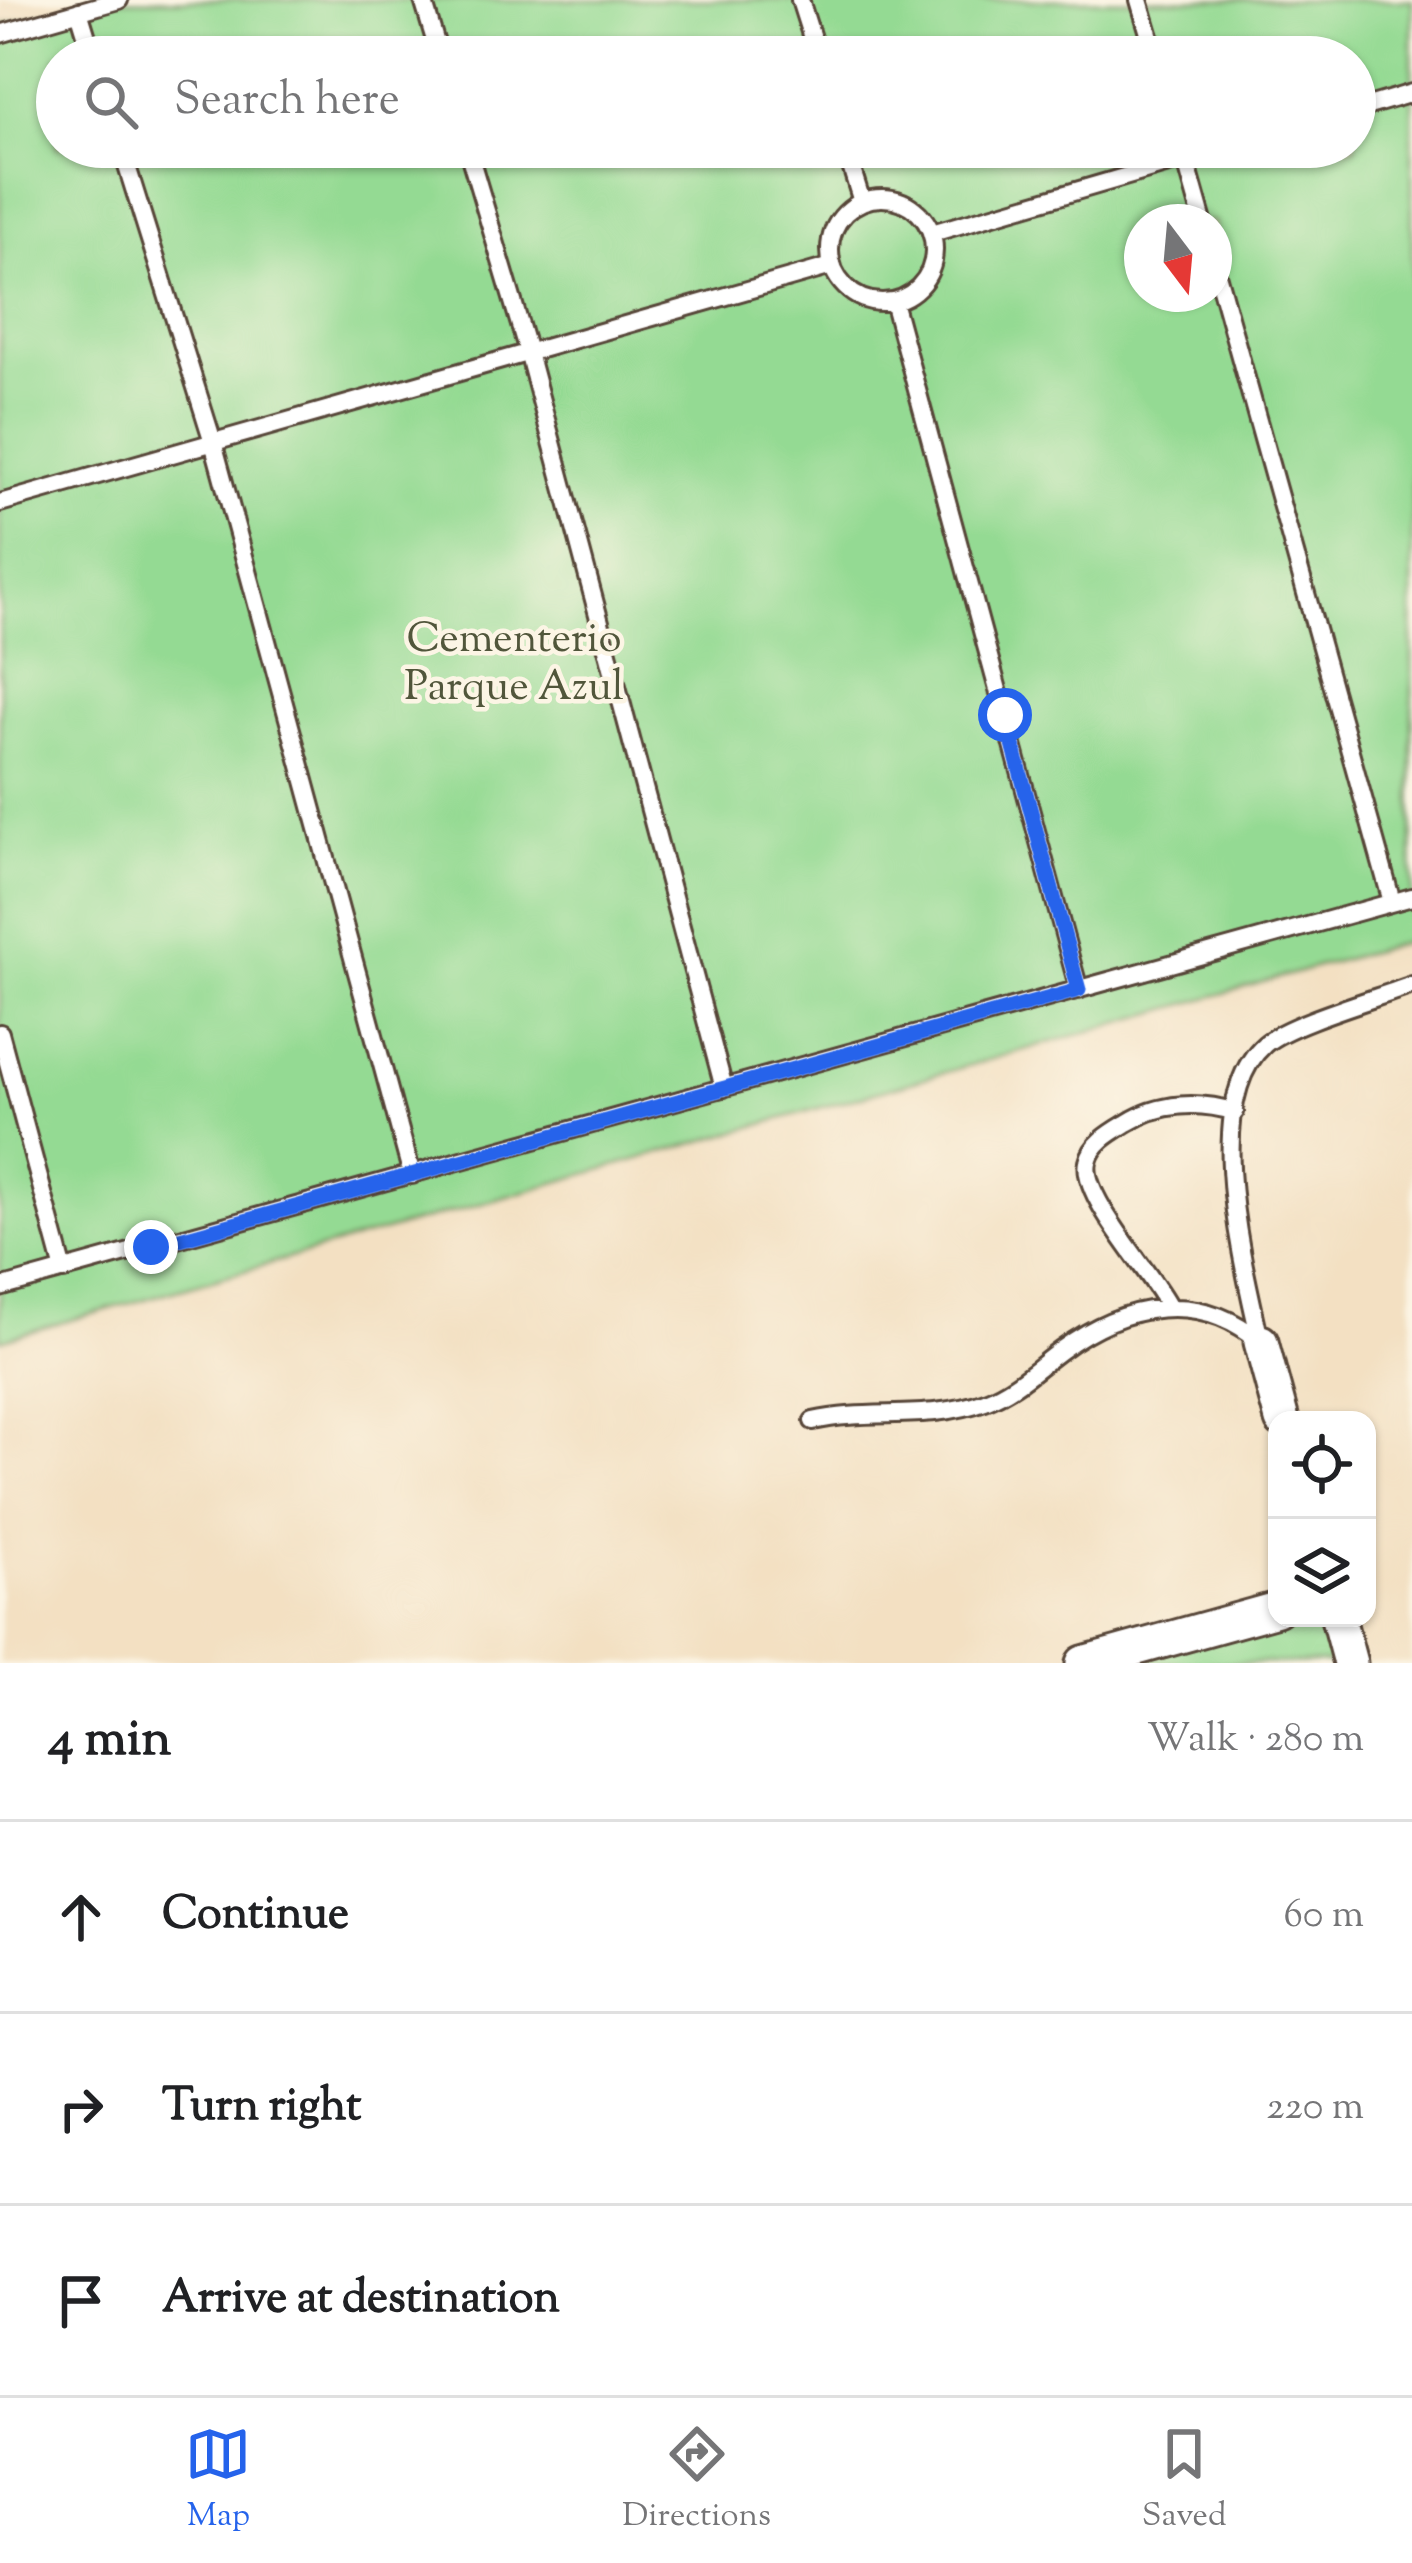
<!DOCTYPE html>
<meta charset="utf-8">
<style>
:root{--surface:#fff;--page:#f2f2f2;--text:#202124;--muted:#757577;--line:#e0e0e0;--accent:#2563eb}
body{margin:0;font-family:"Sorts Mill Goudy",serif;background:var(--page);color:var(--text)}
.controls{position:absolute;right:36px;bottom:36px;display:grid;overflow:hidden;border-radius:24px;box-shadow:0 3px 9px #0004}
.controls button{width:108px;height:108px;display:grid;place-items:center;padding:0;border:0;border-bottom:3px solid var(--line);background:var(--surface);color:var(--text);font:60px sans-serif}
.compass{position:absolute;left:1124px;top:204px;width:108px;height:108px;border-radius:50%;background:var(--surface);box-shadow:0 3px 9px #0004;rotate:164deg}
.stop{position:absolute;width:36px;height:36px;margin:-27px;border:9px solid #2563eb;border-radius:50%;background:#fff}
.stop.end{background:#2563eb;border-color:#fff;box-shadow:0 3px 12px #0008}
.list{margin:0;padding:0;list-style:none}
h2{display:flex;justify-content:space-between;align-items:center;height:156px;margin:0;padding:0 48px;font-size:51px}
h2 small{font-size:39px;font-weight:400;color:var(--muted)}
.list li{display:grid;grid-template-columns:78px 1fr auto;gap:36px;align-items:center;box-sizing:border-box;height:192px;padding:0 48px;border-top:3px solid var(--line)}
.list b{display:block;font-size:45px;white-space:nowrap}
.list em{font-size:39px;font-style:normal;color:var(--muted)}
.icon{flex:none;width:66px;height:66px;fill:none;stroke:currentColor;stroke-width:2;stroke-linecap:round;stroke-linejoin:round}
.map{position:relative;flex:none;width:1412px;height:1663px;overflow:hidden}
.search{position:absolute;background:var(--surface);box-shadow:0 3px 9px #0004;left:36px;right:36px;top:36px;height:132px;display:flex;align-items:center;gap:30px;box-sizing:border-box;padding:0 42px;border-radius:66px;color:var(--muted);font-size:45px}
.sheet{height:732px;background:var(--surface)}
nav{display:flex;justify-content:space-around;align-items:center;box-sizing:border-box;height:168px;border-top:3px solid var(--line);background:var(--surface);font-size:33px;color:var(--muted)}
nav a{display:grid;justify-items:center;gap:6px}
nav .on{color:var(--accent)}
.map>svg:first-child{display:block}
.green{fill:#94da93;stroke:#688258;stroke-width:3;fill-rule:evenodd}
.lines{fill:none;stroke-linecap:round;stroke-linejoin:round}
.lane-casing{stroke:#574537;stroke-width:22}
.street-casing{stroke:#574537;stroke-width:39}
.lane{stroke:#fff;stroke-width:16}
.street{stroke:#fff;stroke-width:33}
.route{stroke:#2563eb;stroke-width:15}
.labels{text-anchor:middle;stroke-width:9;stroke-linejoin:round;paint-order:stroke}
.park-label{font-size:42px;fill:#51563b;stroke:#fcf5e5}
</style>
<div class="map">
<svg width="1412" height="1663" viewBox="0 0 1412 1663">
<rect width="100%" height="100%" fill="#fcf5e5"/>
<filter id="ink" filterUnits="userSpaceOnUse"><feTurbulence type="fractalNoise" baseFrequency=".00833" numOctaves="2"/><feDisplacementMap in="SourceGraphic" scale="24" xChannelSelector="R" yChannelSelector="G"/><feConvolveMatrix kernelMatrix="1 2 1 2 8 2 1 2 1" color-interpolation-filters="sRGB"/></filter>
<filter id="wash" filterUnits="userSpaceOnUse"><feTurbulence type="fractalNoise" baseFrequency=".004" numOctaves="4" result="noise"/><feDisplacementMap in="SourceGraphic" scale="48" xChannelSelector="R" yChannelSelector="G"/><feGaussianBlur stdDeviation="2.7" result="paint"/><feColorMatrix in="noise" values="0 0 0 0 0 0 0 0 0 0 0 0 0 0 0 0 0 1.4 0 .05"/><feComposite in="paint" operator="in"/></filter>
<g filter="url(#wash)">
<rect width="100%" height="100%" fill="#f3e0c2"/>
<!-- green -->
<path class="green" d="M 91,0 L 1412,0 L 1412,940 L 0,1340 L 0,26 ZM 57,57 L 1355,57 L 1355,147 L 57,147 ZM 1142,222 L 1214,222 L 1214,294 L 1142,294 Z
M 1277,1618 L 1338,1618 L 1350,1663 L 1083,1663 Z"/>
</g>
<g filter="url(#ink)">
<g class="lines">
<!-- lane casing -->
<g class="lane-casing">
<path id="lane" d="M 423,0 L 440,57
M 800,0 L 818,57
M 1139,0 L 1156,57
M 79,11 L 93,57
M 0,34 L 119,0
M 1355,110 L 1412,93
M 121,147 L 213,442 L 412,1175
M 467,147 L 528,352 L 724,1088
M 845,147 L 862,202
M 1182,147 L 1203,222
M830 250a52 52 0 1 1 104 0a52 52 0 1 1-104 0Z
M 932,233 L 1227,147
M 1214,263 L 1392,902
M 893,301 L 1079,990
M 0,503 L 832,266
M 0,1033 L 64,1271
M 0,1288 L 1412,897
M 1169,1307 C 1153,1274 1080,1196 1088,1162 C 1092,1143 1112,1132 1127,1123 C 1160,1102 1200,1101 1235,1112
M 1260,1340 C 1244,1266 1200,1101 1265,1044 C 1289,1023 1378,998 1412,985
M 813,1421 C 869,1408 929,1422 985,1401 C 1016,1389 1035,1369 1061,1350 C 1123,1304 1199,1288 1261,1342"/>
</g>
<!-- street casing -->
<g class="street-casing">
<path id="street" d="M 1261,1342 L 1282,1420
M 1338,1618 L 1350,1663
M 1083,1663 L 1277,1609"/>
</g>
<!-- lane -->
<use href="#lane" class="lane"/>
<!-- street -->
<use href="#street" class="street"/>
</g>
</g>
<g class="lines" filter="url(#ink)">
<!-- route -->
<path class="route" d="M 151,1247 L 1079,990 L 1005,715"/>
</g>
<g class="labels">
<!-- park labels -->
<g class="park-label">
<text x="514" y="651">Cementerio<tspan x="514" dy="48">Parque Azul</tspan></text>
</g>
</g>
</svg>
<div class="controls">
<button><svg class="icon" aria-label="locate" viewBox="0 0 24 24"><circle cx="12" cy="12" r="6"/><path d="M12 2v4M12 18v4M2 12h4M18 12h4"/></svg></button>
<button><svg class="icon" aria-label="layers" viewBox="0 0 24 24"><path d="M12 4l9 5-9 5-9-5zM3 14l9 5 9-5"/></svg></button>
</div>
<svg class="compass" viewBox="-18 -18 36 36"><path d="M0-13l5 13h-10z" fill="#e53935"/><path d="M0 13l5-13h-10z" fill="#757577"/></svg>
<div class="stop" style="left:1005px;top:715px"></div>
<div class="stop end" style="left:151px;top:1247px"></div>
<div class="search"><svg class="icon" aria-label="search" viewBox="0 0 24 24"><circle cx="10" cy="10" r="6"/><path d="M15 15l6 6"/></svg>Search here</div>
</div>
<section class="sheet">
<h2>4 min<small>Walk · 280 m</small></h2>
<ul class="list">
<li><svg class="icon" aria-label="ahead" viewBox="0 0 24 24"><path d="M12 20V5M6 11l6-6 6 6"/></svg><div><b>Continue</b></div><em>60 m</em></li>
<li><svg class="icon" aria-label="right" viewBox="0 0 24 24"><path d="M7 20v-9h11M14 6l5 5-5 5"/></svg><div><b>Turn right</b></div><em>220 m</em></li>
<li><svg class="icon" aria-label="arrive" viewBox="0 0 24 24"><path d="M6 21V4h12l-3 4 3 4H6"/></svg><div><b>Arrive at destination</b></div></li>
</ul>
</section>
<nav>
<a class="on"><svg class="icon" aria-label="map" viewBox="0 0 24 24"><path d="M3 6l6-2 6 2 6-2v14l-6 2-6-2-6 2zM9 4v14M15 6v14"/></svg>Map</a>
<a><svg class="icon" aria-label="directions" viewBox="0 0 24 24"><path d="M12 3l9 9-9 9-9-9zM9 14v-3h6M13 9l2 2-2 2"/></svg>Directions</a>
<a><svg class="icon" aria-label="saved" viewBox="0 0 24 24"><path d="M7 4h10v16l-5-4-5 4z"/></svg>Saved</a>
</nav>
